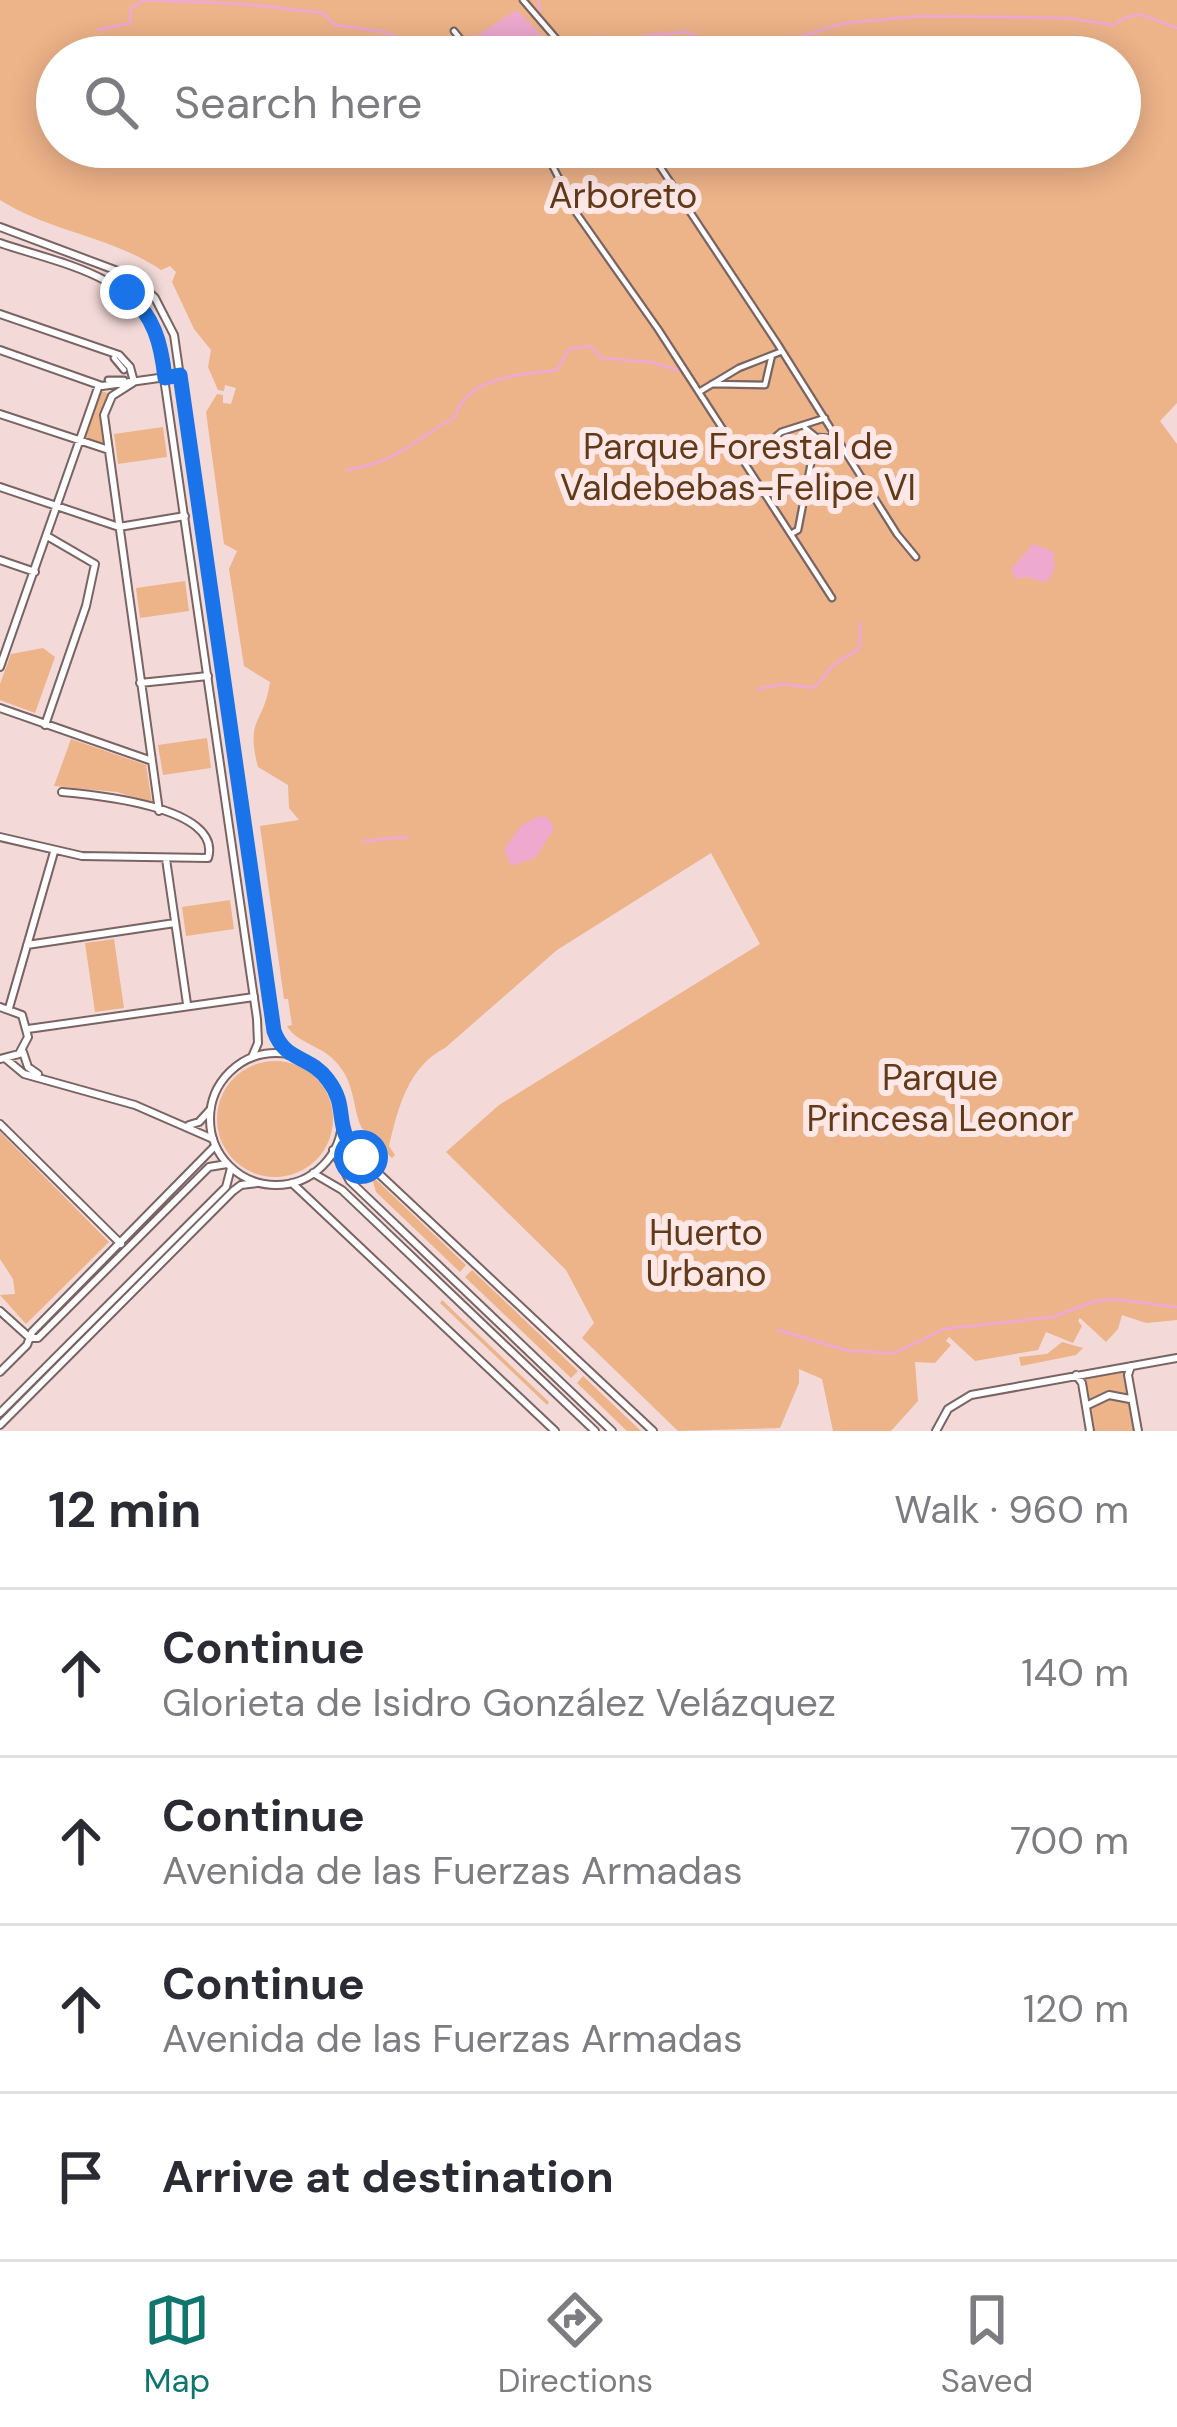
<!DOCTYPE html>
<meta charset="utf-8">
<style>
:root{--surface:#fff;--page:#f2f2f3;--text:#2b2b33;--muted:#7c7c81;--line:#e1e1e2;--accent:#0f766e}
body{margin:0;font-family:"DM Sans",sans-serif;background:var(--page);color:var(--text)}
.stop{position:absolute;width:36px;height:36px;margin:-27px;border:9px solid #1a73e8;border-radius:50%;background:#fff}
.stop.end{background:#1a73e8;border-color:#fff;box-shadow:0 3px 12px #0008}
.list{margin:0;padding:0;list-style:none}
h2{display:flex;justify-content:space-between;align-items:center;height:156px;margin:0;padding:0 48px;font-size:51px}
h2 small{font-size:39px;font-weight:400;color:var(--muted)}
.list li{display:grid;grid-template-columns:78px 1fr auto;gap:36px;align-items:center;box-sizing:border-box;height:168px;padding:0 48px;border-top:3px solid var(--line)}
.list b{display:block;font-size:45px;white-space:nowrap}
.list p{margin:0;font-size:39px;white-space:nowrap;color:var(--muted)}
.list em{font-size:39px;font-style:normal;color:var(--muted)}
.icon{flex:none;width:66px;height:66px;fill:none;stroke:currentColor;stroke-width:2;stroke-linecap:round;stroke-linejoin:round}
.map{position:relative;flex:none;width:1177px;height:1431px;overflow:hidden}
.search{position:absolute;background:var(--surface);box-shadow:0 6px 30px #0003;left:36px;right:36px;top:36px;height:132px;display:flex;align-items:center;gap:30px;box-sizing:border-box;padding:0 42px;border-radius:66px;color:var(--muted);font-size:45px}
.sheet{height:828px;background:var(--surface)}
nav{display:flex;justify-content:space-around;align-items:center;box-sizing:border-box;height:168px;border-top:3px solid var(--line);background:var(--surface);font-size:33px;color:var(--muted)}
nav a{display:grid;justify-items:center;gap:6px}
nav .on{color:var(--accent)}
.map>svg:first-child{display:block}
.green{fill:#edb389;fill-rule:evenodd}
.water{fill:#eda9ce}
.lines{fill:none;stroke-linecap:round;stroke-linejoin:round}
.stream{stroke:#eda9ce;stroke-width:3}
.pedestrian-casing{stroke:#796463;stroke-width:9}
.minor-casing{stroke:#796463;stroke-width:10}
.tertiary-casing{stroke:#796463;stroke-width:10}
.pedestrian{stroke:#fff;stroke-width:4.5}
.minor{stroke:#fff;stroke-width:6}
.tertiary{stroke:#fff;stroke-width:6}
.route{stroke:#1a73e8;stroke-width:15}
.labels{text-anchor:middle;stroke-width:12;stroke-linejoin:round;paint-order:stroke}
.park-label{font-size:36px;fill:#623a19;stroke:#fde8e7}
</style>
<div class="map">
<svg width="1177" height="1431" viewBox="0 0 1177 1431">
<rect width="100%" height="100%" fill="#f3dad8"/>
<!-- green -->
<path class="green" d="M 0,0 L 1177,0 L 1177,403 L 1160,421 L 1177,444 L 1177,1320 L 1146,1323 L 1122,1315 L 1118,1329 L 1106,1342 L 1080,1318 L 1078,1321 L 1082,1326 L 1073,1343 L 1046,1332 L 1038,1350 L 975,1361 L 949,1337 L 946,1341 L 951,1345 L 935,1363 L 915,1362 L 918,1401 L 891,1431 L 833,1431 L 822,1379 L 799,1369 L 799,1383 L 780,1428 L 678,1431 L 582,1338 L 594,1323 L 566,1270 L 446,1152 L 499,1105 L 760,944 L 711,853 L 557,950 L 445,1048 C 408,1067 398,1108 389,1146 L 395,1155 L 392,1158 C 382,1148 364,1136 359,1122 C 352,1098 353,1079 334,1060 C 320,1045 297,1043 287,1026 L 292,1025 L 288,999 L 284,999 L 260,826 L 299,820 L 289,808 L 288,785 L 258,767 C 245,717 264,725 270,682 L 244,666 L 229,569 L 237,551 L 224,544 L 206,412 L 217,394 L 223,395 L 223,403 L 231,404 L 236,388 L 225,385 L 224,391 L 218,390 L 208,367 L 211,350 L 194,329 L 172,282 L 176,272 L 170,266 L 161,270 C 111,236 50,232 0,200 ZM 57,57 L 1120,57 L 1120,147 L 57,147 Z
M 101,391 L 111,394 L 101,414 L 105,442 L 101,446 L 84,439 Z
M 163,427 L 167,457 L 118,464 L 114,434 Z
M 185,581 L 189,611 L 140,618 L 136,588 Z
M 43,648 L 55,657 L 35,713 L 0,700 L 0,684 L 11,654 Z
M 207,738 L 211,768 L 163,775 L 158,745 Z
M 71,739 L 146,765 L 152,803 L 117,792 L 54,786 Z
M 230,900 L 234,929 L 186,936 L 182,907 Z
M 114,939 L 124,1008 L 95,1012 L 85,943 Z
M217 1119a58 58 0 1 1 116 0a58 58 0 1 1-116 0Z
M 0,1132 L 109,1242 L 26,1324 L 0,1295 L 15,1294 L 13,1279 L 0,1259 Z
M 371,1175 L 466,1265 L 460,1272 L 376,1192 Z
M 472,1270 L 578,1371 L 571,1378 L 465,1277 Z
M 442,1300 L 549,1402 L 547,1405 L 440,1303 Z
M 1062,1342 L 1083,1348 L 1076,1355 L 1021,1366 L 1019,1357 L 1047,1354 Z
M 1125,1372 L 1135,1431 L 1093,1431 L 1084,1379 Z
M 583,1376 L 641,1431 L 627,1431 L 577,1383 Z"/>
<!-- water -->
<path class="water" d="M 515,11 L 518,11 L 563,57 L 554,52 L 549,57 L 485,57 L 475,44 L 478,35 Z
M 1033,544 L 1052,551 C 1056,562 1056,578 1043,582 L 1027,577 L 1015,579 L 1011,569 Z
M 537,817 L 547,817 L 554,827 L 552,832 L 535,858 L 511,866 L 504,849 L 521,826 Z"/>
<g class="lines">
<!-- stream -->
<path class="stream" d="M 538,0 L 540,10
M 98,30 L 130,23 L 131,8 L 145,0 L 242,4 L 323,13 L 335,25 L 385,32 L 433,53 L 449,49
M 579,45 L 606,37 L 629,42 L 649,35 L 688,32 L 731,57
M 733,57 L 845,23 L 921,16 L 1066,18 L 1113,25 C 1143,5 1148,20 1177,28
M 347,470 C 403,460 409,442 454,418 C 468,376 518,375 557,370 L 569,349 L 590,346 L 601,358 L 650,362 L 678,370
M 758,689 L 783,684 L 813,688 C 823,681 826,671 835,664 C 857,646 862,660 860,623
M 363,841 L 407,837
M 778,1330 L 849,1351 L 895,1353 L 944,1329 L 1053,1317 L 1096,1301 L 1113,1299 L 1177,1307"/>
<!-- pedestrian casing -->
<g class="pedestrian-casing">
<path id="pedestrian" d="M 523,0 L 572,57
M 454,31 L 475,57
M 543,147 L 577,214 L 658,329 L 832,598
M 647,147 L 777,343 L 897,534 L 916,557
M 114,358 L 124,370
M 108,380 L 124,380
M 712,384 L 765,385 L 772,355
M 699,392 L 739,368 L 780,352
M 805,428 L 816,437 L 830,438
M 746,463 L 781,432 L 825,418
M 791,534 L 798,530 L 816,437"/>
</g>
<!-- minor casing -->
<g class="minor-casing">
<path id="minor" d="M 0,314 L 119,355 L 130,367 L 134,382
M 0,350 L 102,386 L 180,375
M 134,382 L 112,396 L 104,415 L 159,811
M 0,414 L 109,450
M 0,487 L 119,527 L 185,516
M 0,560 L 35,572
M 0,667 L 99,385
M 140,683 L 208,676
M 0,708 L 152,761
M 45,725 L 86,606 L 95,564 L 47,536
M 0,837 L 82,856 L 208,858 C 223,807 96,795 62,792
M 166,859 L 187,1004
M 27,945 L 175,923
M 0,1007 L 22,1015 L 28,1037 L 19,1054 L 0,1059
M 9,1008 L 54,852
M 28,1029 L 254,997
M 23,1052 L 28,1067 L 38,1074
M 6,1059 L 24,1074 L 135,1105 L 213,1139
M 0,1124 L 121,1244
M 189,1125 L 199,1122 L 210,1110
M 341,1130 L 361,1157 L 653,1431
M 292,1183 L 555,1431
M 0,1311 L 30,1338
M 30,1338 L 38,1338 L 209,1167 L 227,1164
M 1131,1366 L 1128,1375 L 1138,1431
M 0,1372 L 27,1345 L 32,1332 L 215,1146
M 1076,1375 L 1082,1383 L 1090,1431
M 1088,1405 L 1109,1395 L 1130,1399
M 0,1413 L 226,1187 L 231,1168
M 0,1425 L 233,1191 L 241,1185 L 257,1183
M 936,1431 L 948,1409 L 971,1395 L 1177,1358"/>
</g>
<!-- tertiary casing -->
<g class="tertiary-casing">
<path id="tertiary" d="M 0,227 L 131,276 L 155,298 L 174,335 L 274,1031 L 288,1055
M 0,243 C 58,263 134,274 158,337 L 257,1019 L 258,1043 L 252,1057
M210 1119a66 66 0 1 1 132 0a66 66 0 1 1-132 0Z
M 333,1150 L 350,1181 L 612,1431
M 313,1173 L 342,1190 L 595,1431"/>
</g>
<!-- pedestrian -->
<use href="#pedestrian" class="pedestrian"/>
<!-- minor -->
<use href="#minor" class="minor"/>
<!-- tertiary -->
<use href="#tertiary" class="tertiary"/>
</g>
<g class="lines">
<!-- route -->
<path class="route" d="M 127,292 C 154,317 161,342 165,378 L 180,375 L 274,1031 C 285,1062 310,1055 328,1080 C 351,1110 330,1126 361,1157"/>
</g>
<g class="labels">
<!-- park labels -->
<g class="park-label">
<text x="623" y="208">Arboreto</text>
<text x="738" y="459">Parque Forestal de<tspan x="738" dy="41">Valdebebas-Felipe VI</tspan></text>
<text x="940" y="1090">Parque<tspan x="940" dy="41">Princesa Leonor</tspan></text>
<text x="706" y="1245">Huerto<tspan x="706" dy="41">Urbano</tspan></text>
</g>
</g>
</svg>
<div class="stop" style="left:361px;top:1157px"></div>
<div class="stop end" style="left:127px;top:292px"></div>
<div class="search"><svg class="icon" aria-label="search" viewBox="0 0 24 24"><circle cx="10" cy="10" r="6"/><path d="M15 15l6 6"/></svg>Search here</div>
</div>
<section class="sheet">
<h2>12 min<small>Walk · 960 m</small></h2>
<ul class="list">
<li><svg class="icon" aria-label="ahead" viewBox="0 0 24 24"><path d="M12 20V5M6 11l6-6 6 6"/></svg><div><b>Continue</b><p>Glorieta de Isidro González Velázquez</p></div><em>140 m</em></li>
<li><svg class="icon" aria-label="ahead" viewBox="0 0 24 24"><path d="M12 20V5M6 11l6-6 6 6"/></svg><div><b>Continue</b><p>Avenida de las Fuerzas Armadas</p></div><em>700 m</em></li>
<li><svg class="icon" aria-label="ahead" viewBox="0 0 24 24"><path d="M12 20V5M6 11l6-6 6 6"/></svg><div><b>Continue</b><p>Avenida de las Fuerzas Armadas</p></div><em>120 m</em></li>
<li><svg class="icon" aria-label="arrive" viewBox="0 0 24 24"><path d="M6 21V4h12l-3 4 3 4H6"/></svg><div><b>Arrive at destination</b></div></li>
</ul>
</section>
<nav>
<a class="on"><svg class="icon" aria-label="map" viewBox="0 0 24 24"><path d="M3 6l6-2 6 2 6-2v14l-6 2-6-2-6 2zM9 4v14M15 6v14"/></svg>Map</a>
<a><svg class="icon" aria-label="directions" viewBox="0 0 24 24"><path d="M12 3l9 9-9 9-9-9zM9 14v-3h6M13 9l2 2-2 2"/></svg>Directions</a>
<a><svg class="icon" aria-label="saved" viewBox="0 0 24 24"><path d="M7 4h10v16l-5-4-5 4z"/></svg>Saved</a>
</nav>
